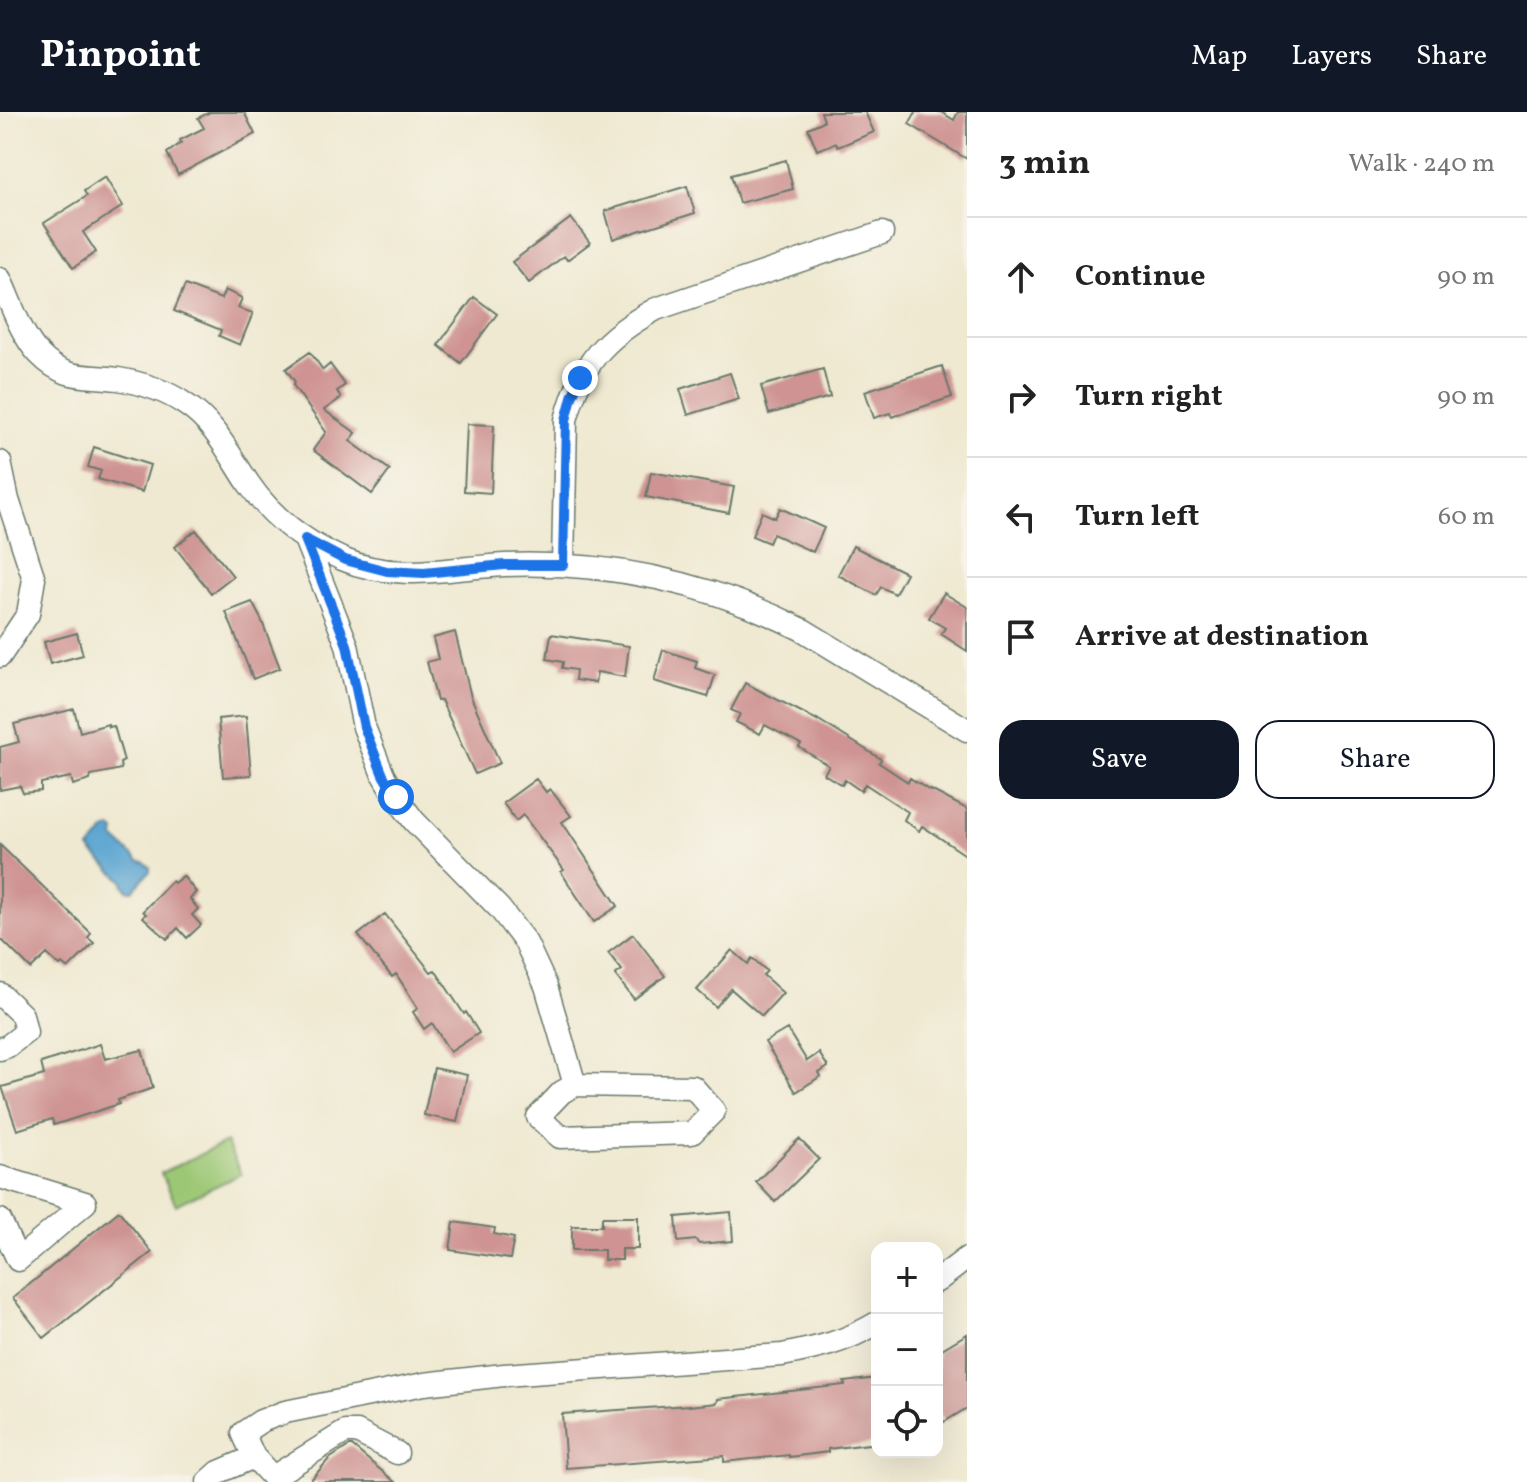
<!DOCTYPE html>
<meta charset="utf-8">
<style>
:root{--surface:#fff;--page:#f2f2f2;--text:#222;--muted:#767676;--line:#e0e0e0;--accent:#111827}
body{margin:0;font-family:Vollkorn,serif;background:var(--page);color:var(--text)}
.controls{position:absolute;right:24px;bottom:24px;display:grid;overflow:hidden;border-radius:16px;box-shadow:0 8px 32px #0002}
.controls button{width:72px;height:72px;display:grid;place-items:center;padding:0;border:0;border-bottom:2px solid var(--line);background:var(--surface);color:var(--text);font:40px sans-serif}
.stop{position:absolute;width:24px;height:24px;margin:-18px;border:6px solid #1a73e8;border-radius:50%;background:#fff}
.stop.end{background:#1a73e8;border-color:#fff;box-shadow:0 2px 8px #0008}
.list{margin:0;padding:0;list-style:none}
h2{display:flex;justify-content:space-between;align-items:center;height:104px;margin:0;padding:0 32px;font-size:34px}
h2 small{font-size:26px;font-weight:400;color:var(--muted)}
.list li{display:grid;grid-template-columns:52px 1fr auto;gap:24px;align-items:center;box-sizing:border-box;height:120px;padding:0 32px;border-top:2px solid var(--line)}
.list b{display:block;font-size:30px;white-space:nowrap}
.list em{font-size:26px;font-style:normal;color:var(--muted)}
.actions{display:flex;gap:16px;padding:24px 32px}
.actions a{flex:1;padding:18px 0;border:2px solid var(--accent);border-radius:24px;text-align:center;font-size:28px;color:var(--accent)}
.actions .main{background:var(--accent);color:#fff}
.icon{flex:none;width:44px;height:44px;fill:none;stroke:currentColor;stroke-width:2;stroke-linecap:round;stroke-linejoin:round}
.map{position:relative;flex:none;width:967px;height:1370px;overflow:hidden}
header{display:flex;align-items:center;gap:48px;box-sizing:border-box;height:112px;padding:0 40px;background:var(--accent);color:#fff}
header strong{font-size:38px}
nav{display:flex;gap:44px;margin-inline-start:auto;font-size:28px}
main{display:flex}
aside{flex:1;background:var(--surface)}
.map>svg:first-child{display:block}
.green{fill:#9cc774;stroke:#5e8254;stroke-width:2}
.water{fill:#5aa4d1;stroke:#3c7082;stroke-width:2}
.building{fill:#ce9392}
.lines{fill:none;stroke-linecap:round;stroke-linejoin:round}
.minor-casing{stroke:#68796b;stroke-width:25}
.minor{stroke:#fff;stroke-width:22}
.route{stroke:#1a73e8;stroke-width:10}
</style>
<header>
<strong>Pinpoint</strong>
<nav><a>Map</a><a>Layers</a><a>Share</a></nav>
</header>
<main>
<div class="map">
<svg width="967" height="1370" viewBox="0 0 967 1370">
<rect width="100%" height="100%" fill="#f7f3e8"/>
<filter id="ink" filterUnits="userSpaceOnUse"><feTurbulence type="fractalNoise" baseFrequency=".0125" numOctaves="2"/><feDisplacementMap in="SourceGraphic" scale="16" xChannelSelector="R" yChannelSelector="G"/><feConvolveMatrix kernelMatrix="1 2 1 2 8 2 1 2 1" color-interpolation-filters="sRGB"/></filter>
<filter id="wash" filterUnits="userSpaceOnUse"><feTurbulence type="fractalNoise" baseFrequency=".006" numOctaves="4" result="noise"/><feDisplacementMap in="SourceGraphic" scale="32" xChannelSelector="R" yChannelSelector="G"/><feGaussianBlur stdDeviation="1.8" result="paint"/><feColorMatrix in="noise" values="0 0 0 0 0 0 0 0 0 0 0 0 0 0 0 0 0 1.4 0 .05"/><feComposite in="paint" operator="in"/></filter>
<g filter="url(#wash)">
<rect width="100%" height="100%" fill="#efe9d1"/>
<!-- green -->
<path class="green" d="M 226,1030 L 241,1062 L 176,1093 L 161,1061 Z"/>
<!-- water -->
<path class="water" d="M 111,716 L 115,719 L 114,726 L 139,749 L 144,750 L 150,755 L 150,759 L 133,778 L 129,779 L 123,773 L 124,770 L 89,737 L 105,719 Z"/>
<g id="blocks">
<!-- building -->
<path class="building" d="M 210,0 L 244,0 L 255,22 L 178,63 L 167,41 L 181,31 L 180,28 L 204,16 L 198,6 Z
M 821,0 L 865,0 L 874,20 L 838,35 L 836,31 L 817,38 L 808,16 L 824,9 Z
M 916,0 L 941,0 L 954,8 L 958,0 L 967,0 L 967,47 L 909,12 Z
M 786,48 L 793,77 L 739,91 L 731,63 Z
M 105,65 L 123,94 L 83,120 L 96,140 L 73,156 L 44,111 L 87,84 L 84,79 Z
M 687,74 L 695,101 L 613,127 L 605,99 Z
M 571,106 L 590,131 L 567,148 L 564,144 L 529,171 L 512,150 Z
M 185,173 L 221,187 L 225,178 L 242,186 L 238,196 L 253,201 L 240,233 L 219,224 L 221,218 L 174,199 Z
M 474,185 L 497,202 L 461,251 L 438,233 Z
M 310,240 L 323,258 L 330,252 L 345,273 L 337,279 L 341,286 L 324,298 L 356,321 L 350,329 L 390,358 L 372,382 L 313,338 L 326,320 L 293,273 L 295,270 L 286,257 Z
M 942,254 L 952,285 L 892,305 L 890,301 L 874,306 L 865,279 Z
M 823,257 L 830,285 L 769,302 L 761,274 Z
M 730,261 L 739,287 L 688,303 L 680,277 Z
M 467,312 L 494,313 L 491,381 L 464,379 Z
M 94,335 L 150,353 L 142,380 L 98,367 L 101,359 L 88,355 Z
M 651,360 L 734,375 L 729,401 L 646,385 Z
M 780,396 L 824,416 L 813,440 L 773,422 L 769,431 L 752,424 L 762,400 L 775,406 Z
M 196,418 L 233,464 L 211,481 L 175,435 Z
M 853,434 L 906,461 L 895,482 L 881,475 L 876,483 L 838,463 Z
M 944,481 L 967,495 L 967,539 L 941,522 L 945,516 L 929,506 Z
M 252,490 L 261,507 L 280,556 L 253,567 L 226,500 Z
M 455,520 L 471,585 L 500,651 L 475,662 L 441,588 L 437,589 L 427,550 L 438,547 L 433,526 Z
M 77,521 L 83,543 L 50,552 L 44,530 Z
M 551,522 L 629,534 L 625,565 L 597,560 L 595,571 L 575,568 L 576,558 L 562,556 L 563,550 L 547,547 Z
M 663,538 L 697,549 L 695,556 L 715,563 L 708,585 L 654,569 Z
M 745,571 L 817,608 L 817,607 L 881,647 L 879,651 L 908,670 L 910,666 L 930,679 L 931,678 L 967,697 L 967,744 L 922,714 L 919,719 L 904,708 L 908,700 L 865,672 L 861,679 L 845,668 L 842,673 L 824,662 L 829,654 L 799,635 L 801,632 L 765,613 L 760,622 L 736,610 L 740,602 L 731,598 Z
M 74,597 L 80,620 L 108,612 L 108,615 L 114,614 L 124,649 L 120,651 L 121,657 L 91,663 L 90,668 L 73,673 L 71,665 L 41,671 L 41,679 L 23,681 L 20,674 L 0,678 L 0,635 L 19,630 L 14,612 Z
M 246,604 L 251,663 L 223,665 L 218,607 Z
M 536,667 L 546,680 L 550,677 L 571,704 L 562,710 L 618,794 L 594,810 L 561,760 L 564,758 L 523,703 L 516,709 L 503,691 Z
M 0,733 L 91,821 L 88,826 L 94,831 L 68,857 L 62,852 L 60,854 L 47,842 L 31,857 L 0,826 Z
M 183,764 L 196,780 L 190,787 L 198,797 L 192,803 L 201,813 L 187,826 L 178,816 L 167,827 L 143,805 L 146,802 L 143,799 L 172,769 L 174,771 Z
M 385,802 L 431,860 L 435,858 L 464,902 L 466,900 L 479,921 L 450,940 L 432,911 L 424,917 L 413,900 L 418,896 L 396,862 L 392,865 L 358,823 Z
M 633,822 L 665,864 L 634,887 L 615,863 L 622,858 L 608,841 Z
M 732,838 L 748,852 L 752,846 L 767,859 L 763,863 L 783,881 L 762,904 L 731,877 L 716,895 L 697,878 Z
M 787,917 L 807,949 L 819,941 L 828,955 L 819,961 L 821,964 L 796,980 L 765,930 Z
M 100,932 L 105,947 L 142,938 L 153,976 L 118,988 L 119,992 L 54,1013 L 52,1007 L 17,1018 L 2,975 L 44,963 L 41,951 Z
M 434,956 L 467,963 L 457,1010 L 424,1003 Z
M 799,1027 L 819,1047 L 775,1090 L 756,1070 Z
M 119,1099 L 152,1140 L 44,1226 L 13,1186 Z
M 731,1100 L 733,1129 L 699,1132 L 696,1128 L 678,1130 L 676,1105 Z
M 602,1105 L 638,1105 L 638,1137 L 622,1137 L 622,1148 L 604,1148 L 604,1138 L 572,1138 L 572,1114 L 602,1114 Z
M 454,1110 L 495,1116 L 494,1122 L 514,1126 L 510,1147 L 450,1138 Z
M 967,1222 L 967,1296 L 944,1310 L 937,1299 L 937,1240 Z
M 877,1266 L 877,1331 L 828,1337 L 828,1340 L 789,1345 L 789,1343 L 724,1350 L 724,1344 L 566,1356 L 562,1302 L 689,1293 L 689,1294 L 717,1291 L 718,1287 L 845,1273 L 844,1270 Z
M 349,1334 L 352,1334 L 395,1370 L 309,1370 L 329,1347 Z"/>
</g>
</g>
<g filter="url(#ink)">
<use href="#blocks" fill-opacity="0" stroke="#68796b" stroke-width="2"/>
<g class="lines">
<!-- minor casing -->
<g class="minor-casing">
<path id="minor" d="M 0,167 C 11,191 21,223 39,242 C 66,270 85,262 118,267 C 142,271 165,278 185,292 C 215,311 230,344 249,372 C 272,406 305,430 342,447 C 396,470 449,456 504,453 C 608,449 710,471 803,518 L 967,618
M 0,350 L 8,388 L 34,467 L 28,502 L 0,544
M 305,427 L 347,533 L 364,615 L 383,663 L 396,685 L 414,709 L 500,797 L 526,831 L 546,874 L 575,973 L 693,975 L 714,999 L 692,1021 L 560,1025 L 538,1005 L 562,980 L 575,973
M 563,453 L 566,308 C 581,251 605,225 656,197 L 882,121
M 0,882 L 22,903 L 26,920 L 8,934 L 0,937
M 0,1065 L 85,1091
M 0,1108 L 18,1148 L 85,1091
M 937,1169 L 967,1146
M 273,1365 L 345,1320 L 357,1320 L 397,1341
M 208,1370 L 219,1360 L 254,1345
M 277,1370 L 254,1345 L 243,1321 L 261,1309 L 285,1300 L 424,1272 L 504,1263 L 782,1243 C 819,1236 845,1230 877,1211"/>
</g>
<!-- minor -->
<use href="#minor" class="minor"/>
</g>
</g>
<g class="lines" filter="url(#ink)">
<!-- route -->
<path class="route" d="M 396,685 L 383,663 L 364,615 L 347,533 L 305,427 L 345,448 L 387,459 L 424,461 L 504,453 L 563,453 L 566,308 L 572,285 L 580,266"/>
</g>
</svg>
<div class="controls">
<button>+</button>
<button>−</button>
<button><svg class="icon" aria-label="locate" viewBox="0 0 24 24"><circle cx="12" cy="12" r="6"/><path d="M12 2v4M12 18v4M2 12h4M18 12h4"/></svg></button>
</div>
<div class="stop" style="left:396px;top:685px"></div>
<div class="stop end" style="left:580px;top:266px"></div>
</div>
<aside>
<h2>3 min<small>Walk · 240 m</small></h2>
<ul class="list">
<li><svg class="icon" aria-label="ahead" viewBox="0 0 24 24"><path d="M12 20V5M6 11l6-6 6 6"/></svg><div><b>Continue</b></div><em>90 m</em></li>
<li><svg class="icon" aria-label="right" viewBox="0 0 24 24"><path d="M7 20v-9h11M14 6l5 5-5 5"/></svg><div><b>Turn right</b></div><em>90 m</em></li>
<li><svg class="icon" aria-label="left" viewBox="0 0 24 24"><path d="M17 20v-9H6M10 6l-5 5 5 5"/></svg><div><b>Turn left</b></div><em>60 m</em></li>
<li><svg class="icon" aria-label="arrive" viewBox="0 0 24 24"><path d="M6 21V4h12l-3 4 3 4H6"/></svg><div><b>Arrive at destination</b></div></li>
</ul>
<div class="actions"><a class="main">Save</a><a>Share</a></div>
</aside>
</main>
